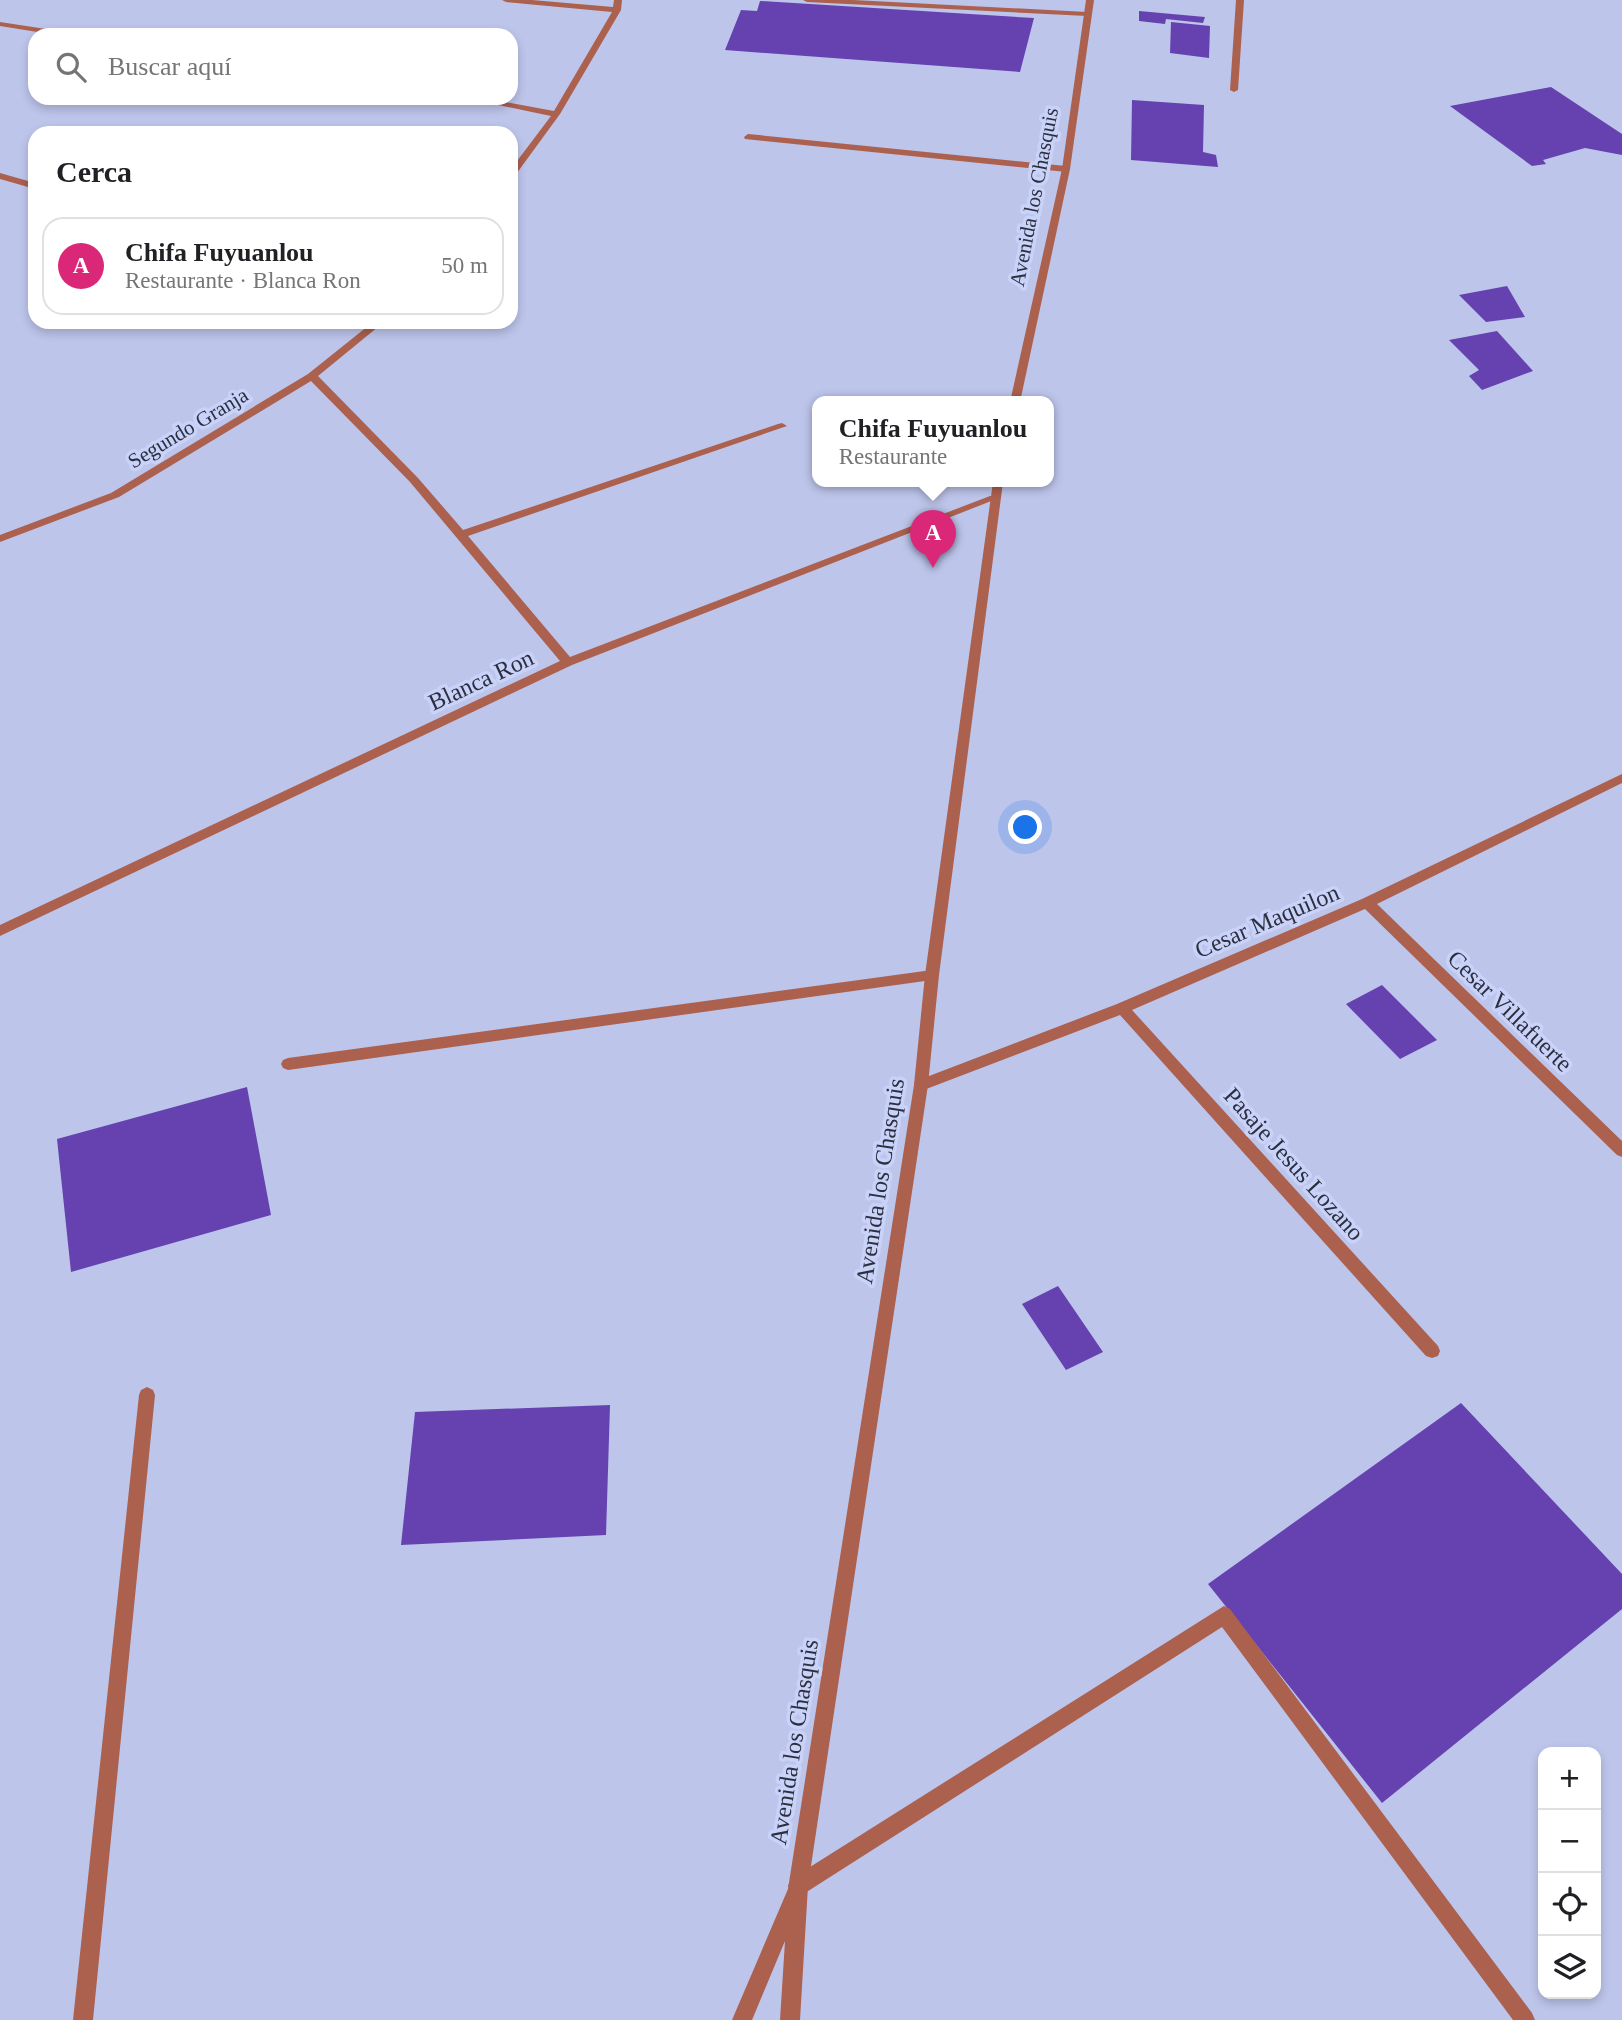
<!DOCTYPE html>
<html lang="es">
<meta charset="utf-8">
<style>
:root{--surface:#fff;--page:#f6f6f6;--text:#202124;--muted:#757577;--line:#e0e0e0;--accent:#db2777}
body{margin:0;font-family:"Times New Roman",serif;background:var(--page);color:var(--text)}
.controls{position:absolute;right:21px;bottom:21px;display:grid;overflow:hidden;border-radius:14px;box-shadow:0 4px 10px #0003}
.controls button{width:63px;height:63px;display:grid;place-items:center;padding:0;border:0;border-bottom:2px solid var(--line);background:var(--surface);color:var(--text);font:35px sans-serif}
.you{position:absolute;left:1026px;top:828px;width:24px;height:24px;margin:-18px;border:5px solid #fff;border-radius:50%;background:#1a73e8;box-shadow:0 0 0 10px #1a73e833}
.badge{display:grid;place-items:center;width:46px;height:46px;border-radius:50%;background:var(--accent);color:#fff;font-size:23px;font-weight:700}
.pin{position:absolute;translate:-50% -58px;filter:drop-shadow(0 2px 4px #0008)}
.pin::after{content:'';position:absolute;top:37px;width:24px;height:21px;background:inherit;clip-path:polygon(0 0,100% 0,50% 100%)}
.popup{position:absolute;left:812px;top:396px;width:242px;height:91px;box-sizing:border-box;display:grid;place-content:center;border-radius:14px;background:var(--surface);filter:drop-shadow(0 2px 5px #0005);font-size:23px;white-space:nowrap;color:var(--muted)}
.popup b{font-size:26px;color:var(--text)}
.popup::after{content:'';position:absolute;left:50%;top:100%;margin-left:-14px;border:14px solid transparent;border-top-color:var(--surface)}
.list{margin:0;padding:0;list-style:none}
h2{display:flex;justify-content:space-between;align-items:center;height:91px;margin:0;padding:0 28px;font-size:30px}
h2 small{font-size:23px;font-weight:400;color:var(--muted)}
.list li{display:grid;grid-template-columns:46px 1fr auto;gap:21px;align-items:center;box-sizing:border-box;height:98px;margin:0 14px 14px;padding:0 14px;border:2px solid var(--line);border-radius:21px}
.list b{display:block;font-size:26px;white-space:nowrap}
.list p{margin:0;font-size:23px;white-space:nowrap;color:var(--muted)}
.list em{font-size:23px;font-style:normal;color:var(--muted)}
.icon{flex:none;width:38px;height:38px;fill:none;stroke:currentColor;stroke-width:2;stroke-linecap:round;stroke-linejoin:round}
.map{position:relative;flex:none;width:1622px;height:2020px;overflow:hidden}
.search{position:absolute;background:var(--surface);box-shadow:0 4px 10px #0003;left:28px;top:28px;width:490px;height:77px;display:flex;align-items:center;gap:18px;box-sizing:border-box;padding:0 24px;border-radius:21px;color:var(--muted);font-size:26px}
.panel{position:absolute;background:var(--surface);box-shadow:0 4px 10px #0003;left:28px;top:126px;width:490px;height:203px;border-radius:21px}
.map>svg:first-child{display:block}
.building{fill:#6641b0}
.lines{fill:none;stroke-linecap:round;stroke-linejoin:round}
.minor{fill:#ac604e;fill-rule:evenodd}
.tertiary{fill:#ac604e;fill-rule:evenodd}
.labels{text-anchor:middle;stroke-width:7;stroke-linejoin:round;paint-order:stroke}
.far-street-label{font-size:21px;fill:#2c2f3e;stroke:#c9d2f8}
.street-label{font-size:24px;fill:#2c2f3e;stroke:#c9d2f8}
</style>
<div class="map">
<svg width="1622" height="2020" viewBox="0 0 1622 2020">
<rect width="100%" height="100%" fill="#bdc5eb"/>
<!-- building -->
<path class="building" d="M 760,1 L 1034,18 L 1020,72 L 725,50 L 741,10 L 757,11 Z
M 1139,11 L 1205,17 L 1203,23 L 1166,19 L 1165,24 L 1139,21 Z
M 1171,22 L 1210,26 L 1209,58 L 1170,53 Z
M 1551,87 L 1622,134 L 1622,155 L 1585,148 L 1543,160 L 1546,164 L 1532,166 L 1450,106 Z
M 1132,100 L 1204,105 L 1203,152 L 1216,155 L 1218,167 L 1131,160 Z
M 1507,286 L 1525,317 L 1486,322 L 1459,295 Z
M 1497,331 L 1533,371 L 1482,390 L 1469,376 L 1479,370 L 1449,340 Z
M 1382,985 L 1437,1040 L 1400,1059 L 1346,1004 Z
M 247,1087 L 271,1215 L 71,1272 L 57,1139 Z
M 1058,1286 L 1103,1352 L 1066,1370 L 1022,1304 Z
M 1461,1403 L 1622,1574 L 1622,1609 L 1382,1803 L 1208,1584 Z
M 610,1405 L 606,1535 L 401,1545 L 415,1412 Z"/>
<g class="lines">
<!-- minor -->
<path class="minor" d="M 502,0 L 532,0 L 613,7 L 614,0 L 622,0 L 621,10 L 560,114 L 514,177 L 511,178 L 511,169 L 551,116 L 465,98 L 483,98 L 554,111 L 612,12 L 506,2 Z
M 803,0 L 853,0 L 1087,12 L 1091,14 L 1087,16 L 807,2 Z
M 1236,0 L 1244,0 L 1238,90 L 1234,92 L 1230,90 Z
M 0,22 L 72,33 L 76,35 L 56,35 L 0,26 Z
M 748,134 L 1066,166 L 1070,169 L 1066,172 L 745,139 L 744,137 Z
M 0,173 L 35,183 L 35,189 L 0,179 Z
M 373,322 L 384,322 L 318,376 L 418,478 L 463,530 L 778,424 L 782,423 L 787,426 L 468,536 L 570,657 L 990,496 L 998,496 L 999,498 L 572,665 L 0,936 L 0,925 L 560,661 L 410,482 L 311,381 L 119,497 L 0,542 L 0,535 L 111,493 L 308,374 Z
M 1622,774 L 1622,783 L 1377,904 L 1622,1141 L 1622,1157 L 1617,1155 L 1365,909 L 1132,1010 L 1438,1346 L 1440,1351 L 1438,1356 L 1432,1358 L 1426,1356 L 1120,1015 L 921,1091 L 916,1089 L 914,1085 L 916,1081 L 1117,1004 L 1362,899 Z
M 932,970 L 937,971 L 939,975 L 937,979 L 932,980 L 288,1070 L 283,1068 L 281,1064 L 283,1060 L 288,1058 Z
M 147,1387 L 153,1390 L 155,1395 L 93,2020 L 73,2020 L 139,1395 L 141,1390 Z
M 1224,1606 L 1230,1609 L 1532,2013 L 1535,2020 L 1513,2020 L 1222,1627 L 805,1893 L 798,1896 L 791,1893 L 788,1886 L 791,1879 Z"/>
<!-- tertiary -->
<path class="tertiary" d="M 1086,0 L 1094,0 L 1070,169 L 1020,402 L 1010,402 L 1062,169 Z
M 993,482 L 1003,482 L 939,975 L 928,1085 L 808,1886 L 800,2020 L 780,2020 L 785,1941 L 752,2020 L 732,2020 L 788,1889 L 914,1085 L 925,975 Z"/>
</g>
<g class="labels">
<!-- far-street labels -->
<g class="far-street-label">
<text transform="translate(1034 197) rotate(-79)" y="7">Avenida los Chasquis</text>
<text transform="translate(188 428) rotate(-31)" y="7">Segundo Granja</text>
</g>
<!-- street labels -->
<g class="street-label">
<text transform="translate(481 680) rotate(-25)" y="8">Blanca Ron</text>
<text transform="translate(1267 921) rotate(-23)" y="8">Cesar Maquilon</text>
<text transform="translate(1510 1011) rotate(44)" y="8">Cesar Villafuerte</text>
<text transform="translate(1294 1164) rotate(48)" y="8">Pasaje Jesus Lozano</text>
<text transform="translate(880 1181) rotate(-81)" y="8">Avenida los Chasquis</text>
<text transform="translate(794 1742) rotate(-81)" y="8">Avenida los Chasquis</text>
</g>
</g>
</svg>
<div class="controls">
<button>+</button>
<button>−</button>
<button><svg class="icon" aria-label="locate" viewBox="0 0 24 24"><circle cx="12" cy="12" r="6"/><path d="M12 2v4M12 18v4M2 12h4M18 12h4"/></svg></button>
<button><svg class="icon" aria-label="layers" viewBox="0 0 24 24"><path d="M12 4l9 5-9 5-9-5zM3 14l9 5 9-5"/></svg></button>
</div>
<div class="you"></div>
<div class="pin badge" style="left:933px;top:568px">A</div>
<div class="popup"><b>Chifa Fuyuanlou</b>Restaurante</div>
<div class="search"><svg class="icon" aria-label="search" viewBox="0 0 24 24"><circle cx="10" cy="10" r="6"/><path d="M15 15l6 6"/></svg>Buscar aquí</div>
<section class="panel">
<h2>Cerca<small></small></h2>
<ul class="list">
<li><span class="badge">A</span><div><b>Chifa Fuyuanlou</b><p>Restaurante · Blanca Ron</p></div><em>50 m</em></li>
</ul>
</section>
</div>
